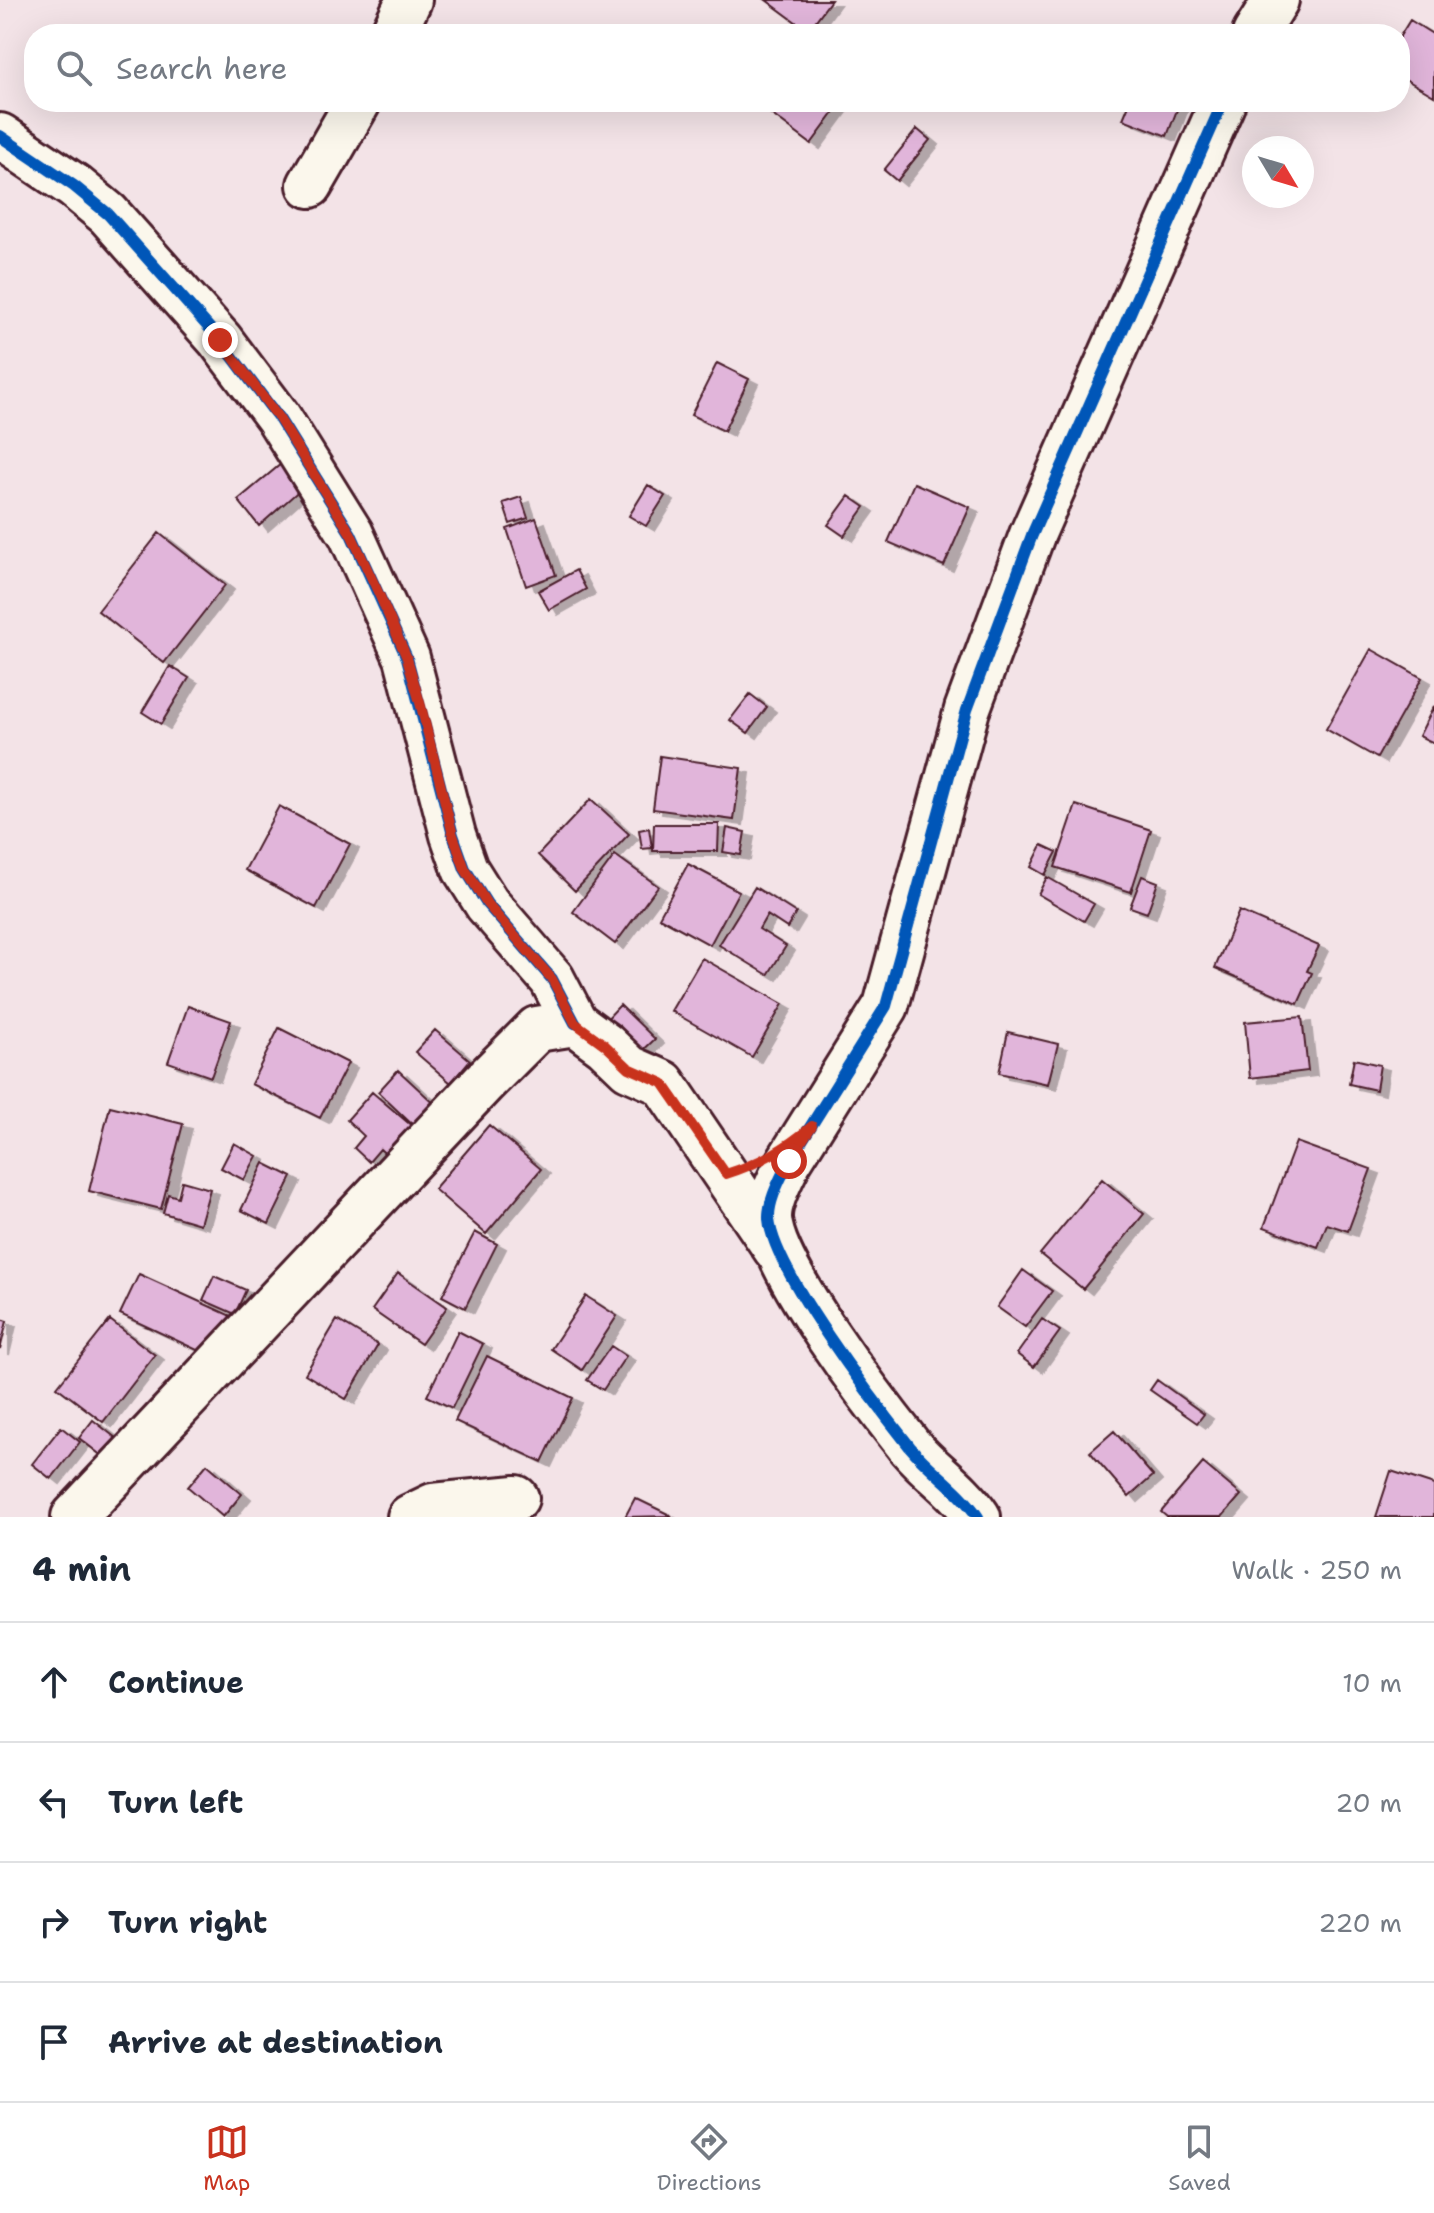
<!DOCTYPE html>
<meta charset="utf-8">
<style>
:root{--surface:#fff;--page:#f6f6f7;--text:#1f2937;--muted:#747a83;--line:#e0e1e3;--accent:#c8321e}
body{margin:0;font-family:"Shantell Sans",sans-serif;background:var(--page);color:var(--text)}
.compass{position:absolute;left:1242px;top:136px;width:72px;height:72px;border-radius:50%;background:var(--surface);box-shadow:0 8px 32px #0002;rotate:128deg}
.stop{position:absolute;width:24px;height:24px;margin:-18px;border:6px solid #c8321e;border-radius:50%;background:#fff}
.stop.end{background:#c8321e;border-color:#fff;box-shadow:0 2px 8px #0008}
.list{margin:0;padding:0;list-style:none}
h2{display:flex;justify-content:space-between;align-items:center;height:104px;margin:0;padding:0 32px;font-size:34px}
h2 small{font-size:26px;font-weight:400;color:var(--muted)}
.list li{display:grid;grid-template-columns:52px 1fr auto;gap:24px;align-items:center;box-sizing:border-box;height:120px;padding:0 32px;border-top:2px solid var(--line)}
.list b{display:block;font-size:30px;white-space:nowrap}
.list em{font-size:26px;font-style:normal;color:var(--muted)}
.icon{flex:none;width:44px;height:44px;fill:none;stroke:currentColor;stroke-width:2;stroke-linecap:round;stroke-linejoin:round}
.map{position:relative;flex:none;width:1434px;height:1517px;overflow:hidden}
.search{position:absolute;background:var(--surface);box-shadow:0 8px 32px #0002;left:24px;right:24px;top:24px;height:88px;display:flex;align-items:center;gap:20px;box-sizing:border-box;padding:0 28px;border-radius:32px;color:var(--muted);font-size:30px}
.sheet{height:584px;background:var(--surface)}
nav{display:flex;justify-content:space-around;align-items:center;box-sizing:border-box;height:112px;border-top:2px solid var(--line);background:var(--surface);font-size:22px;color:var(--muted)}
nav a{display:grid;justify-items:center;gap:4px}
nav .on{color:var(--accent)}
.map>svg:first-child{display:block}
.building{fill:#e1b5da;stroke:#4a1f2b;stroke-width:2;filter:url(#shadow)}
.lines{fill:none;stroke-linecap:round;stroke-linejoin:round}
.minor-casing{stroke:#4a1f2b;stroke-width:50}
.minor{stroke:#fbf7ec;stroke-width:44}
.cycleway-casing{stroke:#fbf7ec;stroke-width:17}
.cycleway{stroke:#0057b8;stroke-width:12}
.route{stroke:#c8321e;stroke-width:10}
</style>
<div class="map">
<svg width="1434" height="1517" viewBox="0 0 1434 1517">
<defs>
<filter id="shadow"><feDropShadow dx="9" dy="5" stdDeviation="0" flood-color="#0004"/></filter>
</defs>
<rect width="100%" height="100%" fill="#f3e3e7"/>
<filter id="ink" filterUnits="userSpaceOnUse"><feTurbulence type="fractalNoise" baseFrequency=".0125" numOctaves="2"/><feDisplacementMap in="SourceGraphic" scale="16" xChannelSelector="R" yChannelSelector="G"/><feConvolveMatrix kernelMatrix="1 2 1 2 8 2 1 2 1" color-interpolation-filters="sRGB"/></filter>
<g filter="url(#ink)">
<!-- building -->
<path class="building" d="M 766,0 L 831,0 L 808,31 Z
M 1410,20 L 1434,35 L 1434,96 L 1400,76 L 1400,36 Z
M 755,102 L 842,102 L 811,144 Z
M 1130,102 L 1180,102 L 1167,136 L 1123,119 Z
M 917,129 L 930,140 L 897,181 L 884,170 Z
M 717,363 L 749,379 L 724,431 L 691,415 Z
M 281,464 L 302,488 L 259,526 L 238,500 Z
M 914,483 L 970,507 L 944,566 L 888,542 Z
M 648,485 L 665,496 L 646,526 L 629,516 Z
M 849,496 L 865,507 L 844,536 L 828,525 Z
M 521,497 L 528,518 L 510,524 L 503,503 Z
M 536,518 L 556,575 L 526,586 L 507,529 Z
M 159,533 L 225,585 L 164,663 L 98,611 Z
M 576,570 L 586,589 L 549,610 L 538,591 Z
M 1371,649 L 1422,678 L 1377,758 L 1326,729 Z
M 170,666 L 189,678 L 161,724 L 142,712 Z
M 750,694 L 767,707 L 748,733 L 730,720 Z
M 1434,706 L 1434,743 L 1419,736 Z
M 660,756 L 741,768 L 734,820 L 653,809 Z
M 591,799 L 629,834 L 575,891 L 538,855 Z
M 1076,805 L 1151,830 L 1131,892 L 1055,867 Z
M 279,806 L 350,844 L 316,908 L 245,870 Z
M 654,824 L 719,824 L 718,851 L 653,851 Z
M 649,828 L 652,848 L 642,849 L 639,830 Z
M 727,828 L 745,832 L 741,855 L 723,852 Z
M 1042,845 L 1057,852 L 1045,875 L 1031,867 Z
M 615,855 L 658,886 L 615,944 L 573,912 Z
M 688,864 L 739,891 L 710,945 L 659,917 Z
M 1142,876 L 1158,882 L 1147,913 L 1130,907 Z
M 1047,877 L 1094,904 L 1084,921 L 1038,894 Z
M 755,887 L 796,913 L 787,928 L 767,915 L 759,929 L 786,946 L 768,975 L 719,945 Z
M 1239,911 L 1319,946 L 1307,971 L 1312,973 L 1298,1004 L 1215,968 Z
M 702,958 L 783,1004 L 752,1057 L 671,1011 Z
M 620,1005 L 655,1039 L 636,1057 L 602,1024 Z
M 188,1006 L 231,1021 L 211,1077 L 168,1062 Z
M 1302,1017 L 1308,1071 L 1250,1078 L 1245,1022 Z
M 279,1028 L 348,1063 L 320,1118 L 251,1084 Z
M 435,1030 L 470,1060 L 451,1083 L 415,1052 Z
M 1008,1032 L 1058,1044 L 1048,1084 L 999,1073 Z
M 1354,1059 L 1380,1065 L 1376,1090 L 1349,1084 Z
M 398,1070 L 439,1108 L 419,1131 L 378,1092 Z
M 372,1092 L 420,1133 L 394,1162 L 380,1149 L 369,1162 L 354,1148 L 364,1136 L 347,1120 Z
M 110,1106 L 183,1124 L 161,1209 L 89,1191 Z
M 489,1125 L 541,1169 L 486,1234 L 434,1189 Z
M 1296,1142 L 1371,1169 L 1348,1231 L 1327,1224 L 1318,1247 L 1264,1227 Z
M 234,1143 L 257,1156 L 244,1180 L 221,1168 Z
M 264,1163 L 292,1177 L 269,1224 L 241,1210 Z
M 1102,1179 L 1144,1214 L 1083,1289 L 1040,1254 Z
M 182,1181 L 210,1189 L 200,1224 L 163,1213 L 168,1194 L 178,1197 Z
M 475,1232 L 497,1244 L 465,1308 L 442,1296 Z
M 1023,1270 L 1052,1291 L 1025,1327 L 997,1307 Z
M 398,1273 L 447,1307 L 421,1344 L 372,1310 Z
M 139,1274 L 231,1316 L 212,1357 L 120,1314 Z
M 214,1276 L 246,1290 L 235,1314 L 203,1300 Z
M 586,1296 L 617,1316 L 582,1370 L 551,1349 Z
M 0,1319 L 7,1321 L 0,1350 Z
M 1042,1319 L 1060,1331 L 1034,1367 L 1017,1354 Z
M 110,1320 L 155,1355 L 103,1422 L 57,1387 Z
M 337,1320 L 378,1345 L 346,1399 L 305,1374 Z
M 458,1331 L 483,1344 L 452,1408 L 427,1396 Z
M 611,1346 L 626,1356 L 603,1390 L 587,1380 Z
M 487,1356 L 573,1398 L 542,1462 L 455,1421 Z
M 1157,1380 L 1204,1414 L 1197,1423 L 1150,1390 Z
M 93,1420 L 126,1446 L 112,1464 L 79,1438 Z
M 61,1427 L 80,1442 L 51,1479 L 32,1464 Z
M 1114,1431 L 1153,1476 L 1129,1497 L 1090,1452 Z
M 1203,1463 L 1241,1495 L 1222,1517 L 1167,1517 L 1161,1512 Z
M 207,1464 L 242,1494 L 223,1517 L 188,1487 Z
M 1391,1471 L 1434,1485 L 1434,1517 L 1376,1517 Z
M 635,1498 L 672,1516 L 625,1517 Z"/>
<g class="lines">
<!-- minor casing -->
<g class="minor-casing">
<path id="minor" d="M 393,34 L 409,0
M 1255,34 L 1276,0
M 0,136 L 74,186 L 108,214 L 220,340 L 278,417 L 351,534 L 407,658 L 453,835 L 465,869 L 487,904 L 552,979 L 575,1023
M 310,185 L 358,102
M 74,1517 L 483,1083 L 537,1029 L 575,1023 L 605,1045 L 629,1068 L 663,1083 L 776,1249
M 410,1517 L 433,1506 L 516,1498
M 978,1517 C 959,1489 931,1472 910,1447 C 875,1403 773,1270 769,1219 C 768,1200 781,1178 789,1161 L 886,1006 L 967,710 L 1032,535 L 1223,102"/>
</g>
<!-- minor -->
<use href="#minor" class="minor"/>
<!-- cycleway casing -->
<g class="cycleway-casing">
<path id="cycleway" d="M 0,136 L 74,186 L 108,214 L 220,340 L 278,417 L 351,534 L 407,658 L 453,835 L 465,869 L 487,904 L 552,979 L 575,1023
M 978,1517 C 959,1489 931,1472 910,1447 C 875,1403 773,1270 769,1219 C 768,1200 781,1178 789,1161 L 886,1006 L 967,710 L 1032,535 L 1223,102"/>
</g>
<!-- cycleway -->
<use href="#cycleway" class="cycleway"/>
</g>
</g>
<g class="lines" filter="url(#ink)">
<!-- route -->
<path class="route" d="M 220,340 L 278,417 L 351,534 L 379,594 L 407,658 L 421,706 L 453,835 L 465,869 L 487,904 L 552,979 L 575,1023 L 605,1045 L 629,1068 L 663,1083 L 726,1174 C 760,1163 785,1149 812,1126 L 789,1161"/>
</g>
</svg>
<svg class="compass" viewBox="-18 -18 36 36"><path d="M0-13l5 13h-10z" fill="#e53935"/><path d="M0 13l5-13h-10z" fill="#747a83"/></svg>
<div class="stop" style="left:789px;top:1161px"></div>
<div class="stop end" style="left:220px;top:340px"></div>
<div class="search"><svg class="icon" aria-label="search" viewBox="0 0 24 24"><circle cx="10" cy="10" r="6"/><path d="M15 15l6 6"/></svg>Search here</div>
</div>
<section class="sheet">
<h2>4 min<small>Walk · 250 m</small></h2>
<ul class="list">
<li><svg class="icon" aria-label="ahead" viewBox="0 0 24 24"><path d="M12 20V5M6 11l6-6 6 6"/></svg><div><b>Continue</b></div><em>10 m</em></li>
<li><svg class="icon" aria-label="left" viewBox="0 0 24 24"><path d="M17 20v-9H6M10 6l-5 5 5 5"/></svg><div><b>Turn left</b></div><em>20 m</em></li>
<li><svg class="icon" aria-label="right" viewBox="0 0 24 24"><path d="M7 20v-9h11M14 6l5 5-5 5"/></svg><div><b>Turn right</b></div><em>220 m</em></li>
<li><svg class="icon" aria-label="arrive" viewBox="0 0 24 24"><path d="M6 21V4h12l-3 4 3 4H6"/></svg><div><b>Arrive at destination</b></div></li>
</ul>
</section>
<nav>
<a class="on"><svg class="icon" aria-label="map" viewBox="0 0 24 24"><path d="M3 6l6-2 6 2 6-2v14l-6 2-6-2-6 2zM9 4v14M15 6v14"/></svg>Map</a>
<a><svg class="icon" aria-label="directions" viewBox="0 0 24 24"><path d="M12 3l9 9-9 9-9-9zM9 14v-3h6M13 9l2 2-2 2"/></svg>Directions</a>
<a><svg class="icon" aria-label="saved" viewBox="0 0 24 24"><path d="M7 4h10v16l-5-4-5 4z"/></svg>Saved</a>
</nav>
